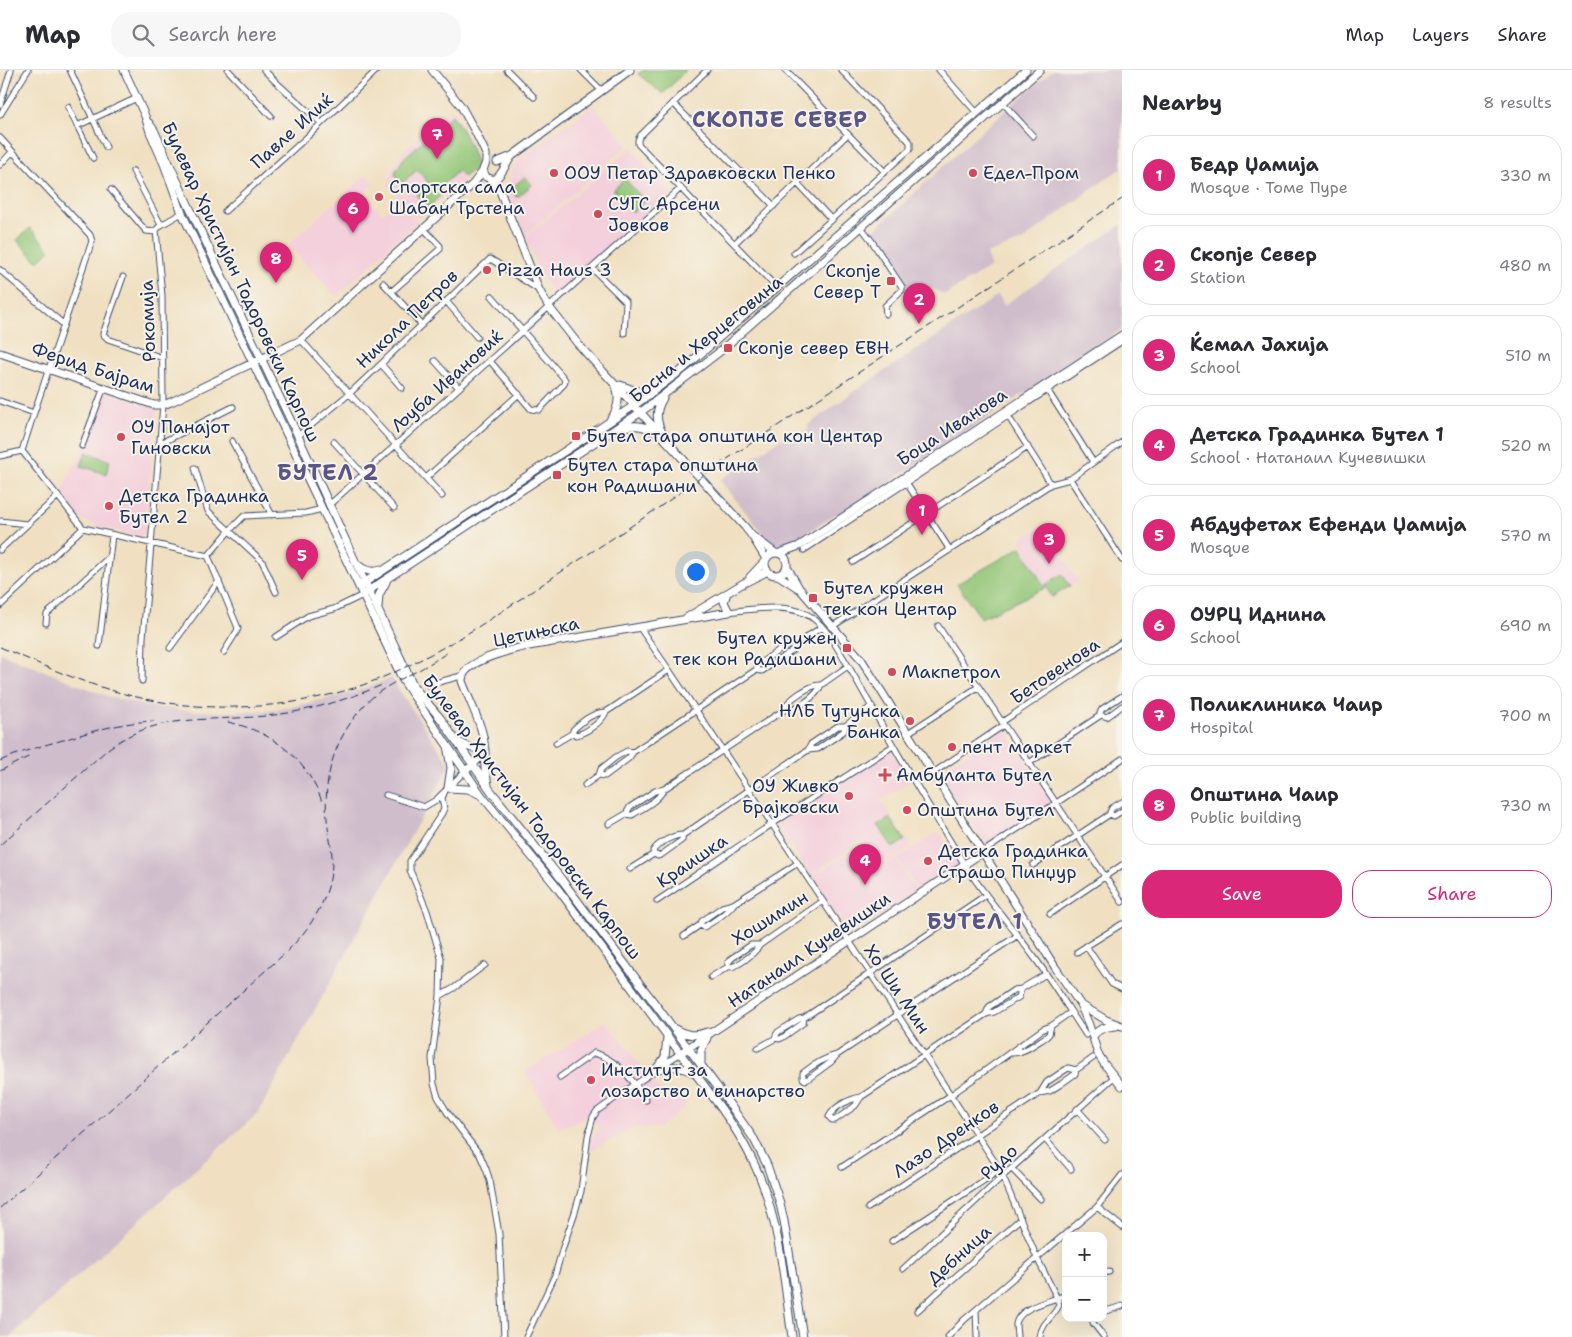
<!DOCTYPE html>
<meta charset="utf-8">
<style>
:root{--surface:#fff;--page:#f7f7f7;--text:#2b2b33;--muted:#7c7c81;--line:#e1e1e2;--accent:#db2777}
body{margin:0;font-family:"Shantell Sans",sans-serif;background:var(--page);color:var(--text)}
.controls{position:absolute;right:15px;bottom:15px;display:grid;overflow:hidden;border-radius:10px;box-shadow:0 5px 20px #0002}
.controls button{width:45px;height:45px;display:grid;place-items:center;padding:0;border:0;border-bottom:1px solid var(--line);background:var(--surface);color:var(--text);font:25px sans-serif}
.you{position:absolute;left:695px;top:501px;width:18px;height:18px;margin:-12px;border:4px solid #fff;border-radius:50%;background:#1a73e8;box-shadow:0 0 0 8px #1a73e833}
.badge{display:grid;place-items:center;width:32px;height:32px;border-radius:50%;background:var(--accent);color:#fff;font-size:16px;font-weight:700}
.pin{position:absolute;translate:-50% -41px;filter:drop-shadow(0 1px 2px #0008)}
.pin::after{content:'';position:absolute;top:26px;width:18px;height:15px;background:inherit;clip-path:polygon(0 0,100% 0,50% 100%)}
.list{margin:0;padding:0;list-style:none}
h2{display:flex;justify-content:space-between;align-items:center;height:65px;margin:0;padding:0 20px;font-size:21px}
h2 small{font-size:16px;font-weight:400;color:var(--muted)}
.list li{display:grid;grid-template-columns:32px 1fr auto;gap:15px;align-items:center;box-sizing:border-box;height:80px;margin:0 10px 10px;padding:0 10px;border:1px solid var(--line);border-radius:20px}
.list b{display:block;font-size:19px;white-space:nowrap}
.list p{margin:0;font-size:16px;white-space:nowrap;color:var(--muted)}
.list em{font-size:16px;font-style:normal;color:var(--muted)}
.actions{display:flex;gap:10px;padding:15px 20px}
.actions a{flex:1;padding:11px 0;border:1px solid var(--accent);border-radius:20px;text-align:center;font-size:18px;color:var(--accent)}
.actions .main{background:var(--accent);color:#fff}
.icon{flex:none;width:28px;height:28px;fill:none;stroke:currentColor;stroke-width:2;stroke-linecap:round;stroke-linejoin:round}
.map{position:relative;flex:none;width:1122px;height:1267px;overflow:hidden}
header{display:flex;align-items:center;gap:30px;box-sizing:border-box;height:70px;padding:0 25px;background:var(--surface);border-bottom:1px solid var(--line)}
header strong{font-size:24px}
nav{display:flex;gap:28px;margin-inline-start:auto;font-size:18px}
.search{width:350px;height:45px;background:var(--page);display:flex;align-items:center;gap:12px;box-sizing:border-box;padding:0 18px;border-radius:20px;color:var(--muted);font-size:19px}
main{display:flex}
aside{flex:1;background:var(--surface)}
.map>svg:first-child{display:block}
.built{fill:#f4cfdc}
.industrial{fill:#d0bdcc}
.green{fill:#93c677;stroke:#577a6a}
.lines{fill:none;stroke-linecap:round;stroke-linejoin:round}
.street-casing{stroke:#3b4a6d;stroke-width:7}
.secondary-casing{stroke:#3b4a6d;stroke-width:9}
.street{stroke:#fff;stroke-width:5}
.secondary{stroke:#fff;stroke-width:7}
.rail{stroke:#1b2f5e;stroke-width:1;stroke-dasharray:8 4;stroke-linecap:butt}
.poi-dot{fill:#d1495b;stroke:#f7f3e8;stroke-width:2}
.labels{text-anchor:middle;stroke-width:4;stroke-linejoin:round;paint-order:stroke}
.street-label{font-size:18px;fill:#1b2f5e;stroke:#f7f3e8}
.poi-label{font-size:18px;fill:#1b2f5e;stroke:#f7f3e8;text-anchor:start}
.district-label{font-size:22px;font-weight:bold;letter-spacing:1px;fill:#595588;stroke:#f7f3e8}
</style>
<header>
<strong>Map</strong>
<div class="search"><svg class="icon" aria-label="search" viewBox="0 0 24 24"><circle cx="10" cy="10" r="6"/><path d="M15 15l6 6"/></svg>Search here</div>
<nav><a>Map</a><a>Layers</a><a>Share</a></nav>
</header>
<main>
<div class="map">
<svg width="1122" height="1267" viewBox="0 0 1122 1267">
<rect width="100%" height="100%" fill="#f7f3e8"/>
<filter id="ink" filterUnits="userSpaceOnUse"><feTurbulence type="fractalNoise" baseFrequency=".02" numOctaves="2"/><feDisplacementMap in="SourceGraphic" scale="10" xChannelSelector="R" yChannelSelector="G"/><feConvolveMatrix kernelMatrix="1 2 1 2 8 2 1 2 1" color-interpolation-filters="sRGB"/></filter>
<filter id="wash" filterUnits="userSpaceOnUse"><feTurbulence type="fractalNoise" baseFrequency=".0096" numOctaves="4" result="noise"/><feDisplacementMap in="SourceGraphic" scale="20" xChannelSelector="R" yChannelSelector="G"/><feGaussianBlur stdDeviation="1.12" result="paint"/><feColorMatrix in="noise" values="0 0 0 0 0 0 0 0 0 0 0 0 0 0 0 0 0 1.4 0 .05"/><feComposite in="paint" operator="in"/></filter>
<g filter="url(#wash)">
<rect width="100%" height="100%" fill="#f0e0c1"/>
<!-- built -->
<path class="built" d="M 593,36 L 628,75 L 525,165 L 511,130 L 508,117 L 513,99 L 520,88 Z
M 451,38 L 463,57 L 473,79 L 478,96 L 419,149 L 388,115 L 392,99 L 402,82 Z
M 631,78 L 670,122 L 554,226 L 537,197 L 526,167 Z
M 366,105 L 374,113 L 363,124 L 382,144 L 396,131 L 398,132 L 399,131 L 418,151 L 336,227 L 288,175 Z
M 104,320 L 157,339 L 144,466 L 134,465 L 101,457 L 81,449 L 61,424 L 71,402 L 77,394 Z
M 1043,456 L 1078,511 L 1051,529 L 1022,476 L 1023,475 L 1020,469 Z
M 1004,658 L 1054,732 L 988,777 L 961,736 L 995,712 L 960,735 L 938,703 Z
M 890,678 L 909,712 L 882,730 L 874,720 L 911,777 L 879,798 L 871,788 L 879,799 L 896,789 L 916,822 L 851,865 L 812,807 L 861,774 L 859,772 L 811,806 L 776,754 Z
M 939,762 L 959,795 L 919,823 L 897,788 Z
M 606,951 L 662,1023 L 676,1018 L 686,1036 L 659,1058 L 636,1057 L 591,1080 L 585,1071 L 600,1060 L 590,1045 L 559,1059 L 525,1002 Z"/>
<!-- industrial -->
<path class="industrial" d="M 1053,0 L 1122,0 L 1122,98 L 1090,120 L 1022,171 L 986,184 L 991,197 L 945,225 L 934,219 L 911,224 L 873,161 L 993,51 Z
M 1122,154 L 1122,259 L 838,446 L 836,444 L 788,475 L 775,479 L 720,410 L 788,364 L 808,361 L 808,355 L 855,321 L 998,225 L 1004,235 Z
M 0,583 L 104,625 L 145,636 L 192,641 L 232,642 L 276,640 L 352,623 L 392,608 L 399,620 L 450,695 L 258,1043 L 10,1267 L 0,1267 Z"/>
<!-- green -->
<path class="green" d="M 644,0 L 686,0 L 663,24 L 638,4 Z
M 452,45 C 464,61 471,77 477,96 L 464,107 L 458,101 L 439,118 L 443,123 L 428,138 L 416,125 L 428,112 L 417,100 L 401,114 L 397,110 L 395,102 L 404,88 Z
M 525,107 L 532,115 L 517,128 L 510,119 Z
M 625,109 L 645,131 L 633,142 L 613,120 Z
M 30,158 L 50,180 L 38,192 L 17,170 Z
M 86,382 L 110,391 L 106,404 L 81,396 Z
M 1021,477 L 1045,518 L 981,548 L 957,514 Z
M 1062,504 L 1070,516 L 1052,527 L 1045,515 Z
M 890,748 L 905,770 L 893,778 L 878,755 Z"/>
</g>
<g filter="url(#ink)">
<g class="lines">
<!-- street casing -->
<g class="street-casing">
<path id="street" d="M 70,0 L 106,77
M 228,0 L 271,46
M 264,0 L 276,12 L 321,53
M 507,0 L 534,27
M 581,0 L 602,21
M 707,0 L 640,66 L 638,70 L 638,74 L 777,218
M 785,0 L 885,102
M 939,0 L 977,43
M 673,33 L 774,136
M 1003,33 L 1033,66
M 0,35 L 11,0
M 68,37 L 93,88
M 0,45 L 28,0
M 77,56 L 137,28
M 0,68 L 90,165 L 92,171 L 34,343 L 22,381
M 0,95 L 12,82
M 133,101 L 161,155
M 797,113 L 832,150
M 111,120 L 146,161 L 156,162
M 225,141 L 307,67 L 377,0
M 862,158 L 871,170 L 902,217 L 902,220 L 885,236 L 886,244
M 735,173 L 848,64
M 794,183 L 910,79 L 910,72 L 841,0
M 593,199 L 626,232 L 624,263
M 0,200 L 63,254
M 123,207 L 103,264 L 108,269 L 163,288
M 383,213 L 422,255
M 391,222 L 440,179 L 440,176 L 424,159
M 446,231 L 477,267
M 301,270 L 442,426
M 435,291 L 459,318
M 490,291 L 531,339 L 539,340 L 564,314 L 565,310 L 563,307 L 492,226
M 381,294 L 402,318
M 1046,318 L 1093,392
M 0,331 L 34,343
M 1008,346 L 1051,414
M 298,366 L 349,324 L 381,294 L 490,189 L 492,190 L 539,220
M 232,371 L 272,445
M 334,372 L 394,438
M 159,374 L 233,337
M 82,376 L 104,317
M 22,381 L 83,458 L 208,486
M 0,386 L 22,381
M 195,398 L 208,441 L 262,491 L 276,522
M 426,408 L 519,324
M 1070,409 L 1122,490
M 906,412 L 950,480
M 329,435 L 681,118
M 0,451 L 27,454
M 0,480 L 58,426
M 804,480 L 1122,271 L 1122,265
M 208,486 L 230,460 L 244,446 L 306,443 L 322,439
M 208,486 L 238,558 L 237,561 L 224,582
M 853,492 L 1028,377
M 0,536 L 83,458
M 729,542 C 754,539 793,532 814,549 C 828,560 837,578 846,592 C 862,619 877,647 893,675 C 915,714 939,753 963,792 C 983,824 1009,853 1031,883 C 1051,909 1068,938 1086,965
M 46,553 L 47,544 L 109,487
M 833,556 L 1051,414 L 1070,409 L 1122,372
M 938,556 L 1122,832
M 640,558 L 669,600
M 276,567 L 308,546 L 334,539 L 363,525
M 99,576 L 112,465
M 170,578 L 219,511
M 756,600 L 762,601 L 792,581 L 796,574
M 142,611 L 143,568 L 163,335 L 162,226 L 156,160 L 161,155 L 182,143
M 428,615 L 461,606
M 784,640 C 796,641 817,626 821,615
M 1101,645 L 1100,643 L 1102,639 L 1122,626
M 1002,652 L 1122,572
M 573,663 L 576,665 C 586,663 602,652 606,642
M 908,663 L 978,617
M 556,673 L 573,663 L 573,660 C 581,652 594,642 606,642 L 669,600 L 772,754 L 1000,1100 L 1037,1188 L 1057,1228 C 1044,1233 1019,1238 1016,1254 C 1016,1258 1017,1263 1017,1267
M 808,680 L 818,679 L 844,661 L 845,656
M 1029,693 L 1101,645 L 1107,647 L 1122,636
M 933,703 L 1004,655
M 599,705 L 605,706 L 629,688 L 633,682
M 585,715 L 599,705 L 601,699 L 616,687 L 627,681 L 633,682 L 756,600 L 759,594 L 779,580 L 786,575 L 796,574 L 822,557
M 449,717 L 464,702
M 445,721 L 442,728 L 444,739 L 442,743 L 410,791 L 410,800 L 427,841 L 441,888 L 440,926 L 432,988 L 434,1014 L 438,1027 L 447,1042 L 480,1085 L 486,1099 L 490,1111 L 499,1164 L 504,1267
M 386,725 L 424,737 L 436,730 L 443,723
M 626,744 L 632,745 C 643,738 658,731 664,719
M 1110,744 L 1110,742 L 1112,738 L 1122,732
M 609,754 L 626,744 L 630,737 L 655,721 L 664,719 L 784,640 C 786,630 811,614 821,615 L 848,596
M 683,765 L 682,770 L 661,785 L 658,786 L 654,784 L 653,781 C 658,773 673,765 683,765 L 808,680 L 811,674 L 838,656 L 845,656 L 872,636
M 983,782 L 1122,689
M 1033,795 L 1110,744 L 1114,746 L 1122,741
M 630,799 L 654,784
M 657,831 L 772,754 L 893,676
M 1050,844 L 1122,795
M 700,855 L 704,857 C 715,851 725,844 733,835
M 684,866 L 700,855 L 702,851 L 722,837 L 733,834 L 798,793
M 1086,876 L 1112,914 L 1122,919
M 1077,882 L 1122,854
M 728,897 C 737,898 755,883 760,875
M 711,907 L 728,897 L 728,893 L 732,888 L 751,875 L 760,875 L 823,831
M 440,926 L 454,918 L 485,895
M 986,944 L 989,937 L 1014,920 L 1021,919 L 1046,904
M 776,968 L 779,969 L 782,968 L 803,953 L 804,948
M 758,978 L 776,968 L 776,965 L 778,962 L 799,949 L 804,948 L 986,825
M 1011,983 C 1023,984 1036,973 1046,967 L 1049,964 L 1051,956
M 837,985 L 831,992 L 808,1009 L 805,1010 L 803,1008 L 803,1003 C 813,995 824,988 837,985 L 1018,865
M 560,1007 L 594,983 C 617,989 634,1011 646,1030
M 1040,1023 L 1050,1021 L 1061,1014 L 1075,1004 L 1076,1000 L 1093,988
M 861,1027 L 855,1036 L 835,1050 L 832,1050 L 829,1047 C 834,1036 850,1029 861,1027 L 986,944 L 994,942 L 1019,927 L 1021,919
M 1077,1039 L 1105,1070
M 1045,1069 L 1071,1099
M 842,1097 L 951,1025 L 1043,959 L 1051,956 L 1071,942
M 1012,1099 L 1041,1129
M 1097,1137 L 1122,1157
M 868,1138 L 1040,1023 L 1047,1012 L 1068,998 L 1076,1000
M 892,1171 L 1000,1100
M 903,1199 L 1003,1106 L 1114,1007
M 1103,1203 L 1109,1202
M 976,1240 L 977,1267
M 917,1241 L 1020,1149
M 1103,1242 L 1122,1236
M 1094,1248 L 1093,1253 L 1104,1267
M 526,1267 L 555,1205 L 563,1177 L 575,1142 L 581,1121 L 588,1066 L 593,1047 L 597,1041 L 617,1027 L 679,984
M 948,1267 L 964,1250 L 1097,1137 L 1122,1105
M 1040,1267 C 1041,1253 1054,1247 1059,1235 L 1057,1228 L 1066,1225"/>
</g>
<!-- secondary casing -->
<g class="secondary-casing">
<path id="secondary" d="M 124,0 L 145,46 L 150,62 L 164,94 L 182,143 L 404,612 L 482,726 L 555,815 L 721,1038 C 744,1070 763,1106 772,1145 C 783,1185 786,1227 792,1267
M 432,0 L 461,36 L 476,63 L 486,84 L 486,92 L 483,100 L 486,107 L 494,110 C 502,106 506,93 512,86
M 149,53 L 154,60 L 186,130 L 298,366 L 356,493 L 414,617 L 441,649 L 491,721 L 562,810 L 716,1015 L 754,1069 L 767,1095 L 779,1130 L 784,1151 L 803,1267
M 497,92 L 512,86 L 630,0
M 491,110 L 500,121 L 539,220 L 549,237 L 578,274 L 745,457 L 752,466 L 766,489
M 0,283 L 154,335 L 163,335 L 171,332 L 301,270 L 473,114 L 483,101
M 620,315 L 636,321 L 653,320
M 610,350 C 618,340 620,328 616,316
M 621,358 C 635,354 644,355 656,363
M 662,362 C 655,350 656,339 663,328
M 754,467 L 774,482
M765 494a11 11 0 1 1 22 0a11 11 0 1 1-22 0Z
M 780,483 L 799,476 L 1122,265
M 358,495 C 364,500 372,503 380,500
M 787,497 L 799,518 L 861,589 L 1055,897 L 1080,934 L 1089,955 L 1098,984 L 1105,995 L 1122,1016
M 778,505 L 798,518
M 750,507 L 765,491
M 361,515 L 635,335 L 682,300 L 1026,0
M 365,523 L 641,342 L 718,283 L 1040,0
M 378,537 L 379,525 L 386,512
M 686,548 L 742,514 L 768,501
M 459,672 C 468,678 474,679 485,679 L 485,699 L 488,715
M 448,681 L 451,698 L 448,718 L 468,719 L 481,725
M 469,698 C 474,693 480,689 483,683 C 490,669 467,626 462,611 C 461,591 508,581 523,577 L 729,542 L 724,532 L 727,523
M 1083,936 L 1106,950 L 1122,956
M 675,959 C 686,965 695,967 707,962
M 1093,966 C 1099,958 1106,957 1116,956
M 679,984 L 983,782
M 701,995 L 701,980 L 707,968
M 657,998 L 665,987 L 667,967
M 656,1000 C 670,995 679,996 692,1002"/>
</g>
<!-- street -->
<use href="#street" class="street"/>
<!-- secondary -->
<use href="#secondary" class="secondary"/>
<!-- rail -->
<path class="rail" d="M 0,577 C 37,593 75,610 114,621 C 191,644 277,642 354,618 C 385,608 415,593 444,577 C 477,559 508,537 540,516 C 596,478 655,443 709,401 L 1122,129
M 228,652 C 274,662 307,689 323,734
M 0,691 C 20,682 41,676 63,670 C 93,661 123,652 154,651
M 0,701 L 30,686
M 0,775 L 108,679 C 156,642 209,652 265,646 C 306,642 344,631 382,615
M 0,1138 L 283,885 C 309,861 330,830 332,794 C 333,779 328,764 327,749 C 323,707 334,671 361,639 C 375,621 397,611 417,601 C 428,595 439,588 450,581"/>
</g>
</g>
<!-- markers -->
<g class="poi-dot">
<circle cx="554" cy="103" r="5"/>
<circle cx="973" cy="103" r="5"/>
<circle cx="379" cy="127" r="5"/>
<circle cx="598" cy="144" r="5"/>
<circle cx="487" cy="200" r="5"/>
<rect x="886" y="206" width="10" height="10" rx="2.5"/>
<rect x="723" y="273" width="10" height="10" rx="2.5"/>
<rect x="571" y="361" width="10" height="10" rx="2.5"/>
<circle cx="121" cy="367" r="5"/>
<rect x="552" y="400" width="10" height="10" rx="2.5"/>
<circle cx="109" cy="436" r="5"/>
<rect x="808" y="523" width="10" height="10" rx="2.5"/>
<rect x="842" y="573" width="10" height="10" rx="2.5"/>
<circle cx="892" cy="602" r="5"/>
<circle cx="910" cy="651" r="5"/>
<circle cx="952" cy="677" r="5"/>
<path d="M882.5 697.5h5v5h5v5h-5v5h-5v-5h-5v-5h5z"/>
<circle cx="849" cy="726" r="5"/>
<circle cx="907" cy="740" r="5"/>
<circle cx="928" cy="791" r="5"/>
<circle cx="591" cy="1010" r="5"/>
</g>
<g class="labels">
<!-- street labels -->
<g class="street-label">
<text transform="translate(292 61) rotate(-42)" y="6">Павле Илиќ</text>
<text transform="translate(241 212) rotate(65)" y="6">Булевар Христијан Тодоровски Карпош</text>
<text transform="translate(407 249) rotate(-44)" y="6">Никола Петров</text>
<text transform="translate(148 251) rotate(-92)" y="6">Рокомија</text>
<text transform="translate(706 269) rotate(-39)" y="6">Босна и Херцеговина</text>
<text transform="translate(93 298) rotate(18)" y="6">Ферид Бајрам</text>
<text transform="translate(447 311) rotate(-42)" y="6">Љуба Ивановиќ</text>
<text transform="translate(952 357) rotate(-33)" y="6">Боца Иванова</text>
<text transform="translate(536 562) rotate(-12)" y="6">Цетињска</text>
<text transform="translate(1055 601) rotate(-34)" y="6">Бетовенова</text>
<text transform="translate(532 747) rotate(53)" y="6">Булевар Христијан Тодоровски Карпош</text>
<text transform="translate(692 791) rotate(-34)" y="6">Краишка</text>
<text transform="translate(770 848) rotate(-32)" y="6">Хошимин</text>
<text transform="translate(809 880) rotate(-34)" y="6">Натанаил Кучевишки</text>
<text transform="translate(897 919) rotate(56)" y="6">Хо Ши Мин</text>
<text transform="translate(946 1069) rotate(-34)" y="6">Лазо Дренков</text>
<text transform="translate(999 1092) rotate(-42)" y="6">Рудо</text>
<text transform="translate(959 1185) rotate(-42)" y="6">Дебница</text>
</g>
<!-- poi labels -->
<g class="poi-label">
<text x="564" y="109">ООУ Петар Здравковски Пенко</text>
<text x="983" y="109">Едел-Пром</text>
<text x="389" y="123">Спортска сала<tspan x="389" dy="21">Шабан Трстена</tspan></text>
<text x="608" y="140">СУГС Арсени<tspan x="608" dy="21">Јовков</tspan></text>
<text x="497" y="206">Pizza Haus 3</text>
<text x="881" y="207" text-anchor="end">Скопје<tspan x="881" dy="21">Север Т</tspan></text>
<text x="738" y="284">Скопје север ЕВН</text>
<text x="131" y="363">ОУ Панајот<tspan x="131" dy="21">Гиновски</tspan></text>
<text x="586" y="372">Бутел стара општина кон Центар</text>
<text x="567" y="401">Бутел стара општина<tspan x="567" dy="21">кон Радишани</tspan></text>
<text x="119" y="432">Детска Градинка<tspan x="119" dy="21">Бутел 2</tspan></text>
<text x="823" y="524">Бутел кружен<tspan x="823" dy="21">тек кон Центар</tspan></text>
<text x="837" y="574" text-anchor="end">Бутел кружен<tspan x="837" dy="21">тек кон Радишани</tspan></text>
<text x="902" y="608">Макпетрол</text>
<text x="900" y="647" text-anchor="end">НЛБ Тутунска<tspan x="900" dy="21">Банка</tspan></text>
<text x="962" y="683">пент маркет</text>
<text x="896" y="711">Амбуланта Бутел</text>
<text x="839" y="722" text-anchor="end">ОУ Живко<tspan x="839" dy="21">Брајковски</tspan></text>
<text x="917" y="746">Општина Бутел</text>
<text x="938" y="787">Детска Градинка<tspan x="938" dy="21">Страшо Пинџур</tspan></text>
<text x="601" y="1006">Институт за<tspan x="601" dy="21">лозарство и винарство</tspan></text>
</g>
<!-- district labels -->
<g class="district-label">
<text x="780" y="57">СКОПЈЕ СЕВЕР</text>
<text x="328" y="410">БУТЕЛ 2</text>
<text x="975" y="859">БУТЕЛ 1</text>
</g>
</g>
</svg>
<div class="controls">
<button>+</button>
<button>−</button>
</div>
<div class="you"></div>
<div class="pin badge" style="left:922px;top:465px">1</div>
<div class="pin badge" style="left:919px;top:254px">2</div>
<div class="pin badge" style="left:1049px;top:494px">3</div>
<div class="pin badge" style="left:865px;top:815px">4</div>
<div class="pin badge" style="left:302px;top:510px">5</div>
<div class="pin badge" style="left:353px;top:163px">6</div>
<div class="pin badge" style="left:437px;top:89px">7</div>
<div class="pin badge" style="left:276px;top:213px">8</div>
</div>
<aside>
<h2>Nearby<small>8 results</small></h2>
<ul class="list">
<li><span class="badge">1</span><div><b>Бедр Џамија</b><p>Mosque · Томе Пуре</p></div><em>330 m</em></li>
<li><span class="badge">2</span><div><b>Скопје Север</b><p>Station</p></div><em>480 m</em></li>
<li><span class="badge">3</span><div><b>Ќемал Јахија</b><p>School</p></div><em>510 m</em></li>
<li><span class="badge">4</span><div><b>Детска Градинка Бутел 1</b><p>School · Натанаил Кучевишки</p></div><em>520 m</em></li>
<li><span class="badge">5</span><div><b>Абдуфетах Ефенди Џамија</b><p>Mosque</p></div><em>570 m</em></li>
<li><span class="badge">6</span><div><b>ОУРЦ Иднина</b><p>School</p></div><em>690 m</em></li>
<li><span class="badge">7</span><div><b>Поликлиника Чаир</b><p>Hospital</p></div><em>700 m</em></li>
<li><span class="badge">8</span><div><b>Општина Чаир</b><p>Public building</p></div><em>730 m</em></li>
</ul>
<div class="actions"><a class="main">Save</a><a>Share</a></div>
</aside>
</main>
